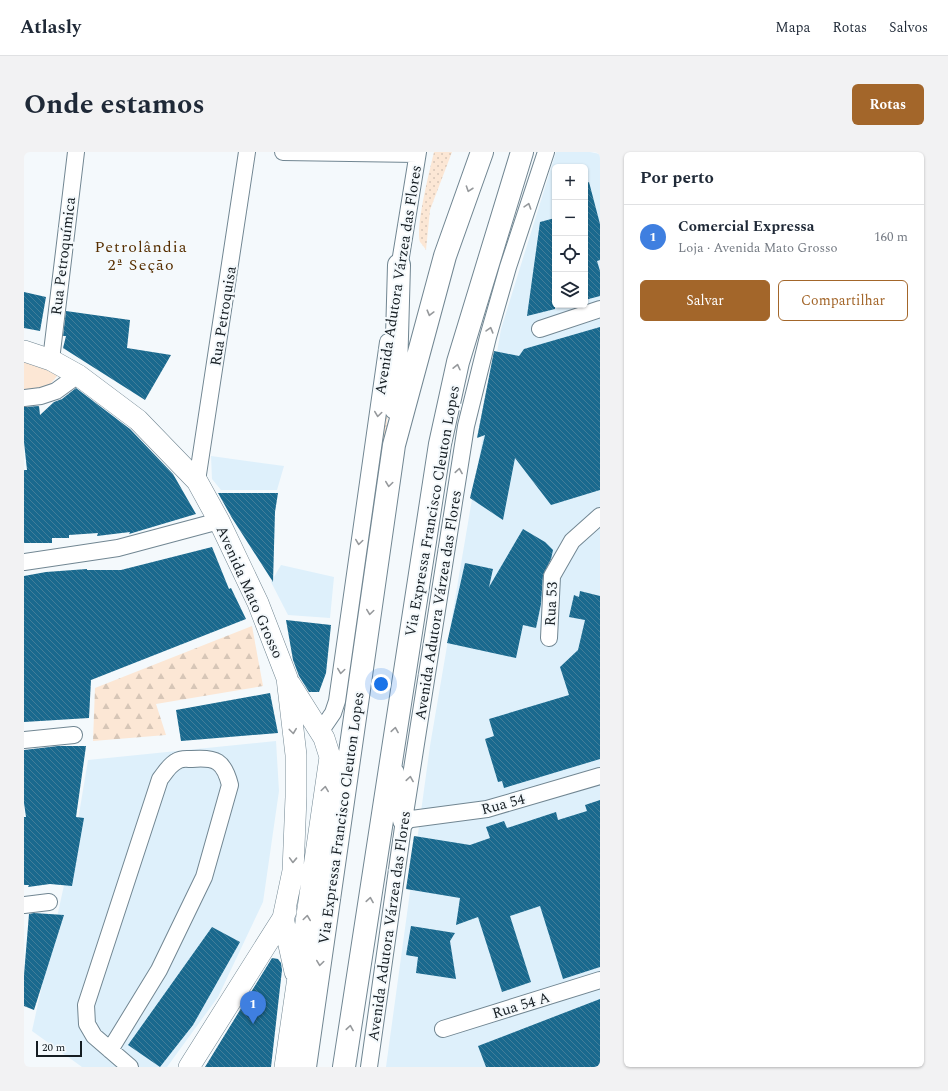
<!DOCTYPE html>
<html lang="pt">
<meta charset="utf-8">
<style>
:root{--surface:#fff;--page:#f2f2f3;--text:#1f2937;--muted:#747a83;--line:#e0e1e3;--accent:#a3662a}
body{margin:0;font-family:Spectral,serif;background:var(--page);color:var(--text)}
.controls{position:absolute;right:12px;top:12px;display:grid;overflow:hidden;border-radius:6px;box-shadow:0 1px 3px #0004}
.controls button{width:36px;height:36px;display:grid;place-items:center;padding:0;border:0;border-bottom:1px solid var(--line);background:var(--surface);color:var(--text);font:20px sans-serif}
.scale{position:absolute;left:12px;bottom:10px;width:46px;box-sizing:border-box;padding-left:4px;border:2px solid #151d22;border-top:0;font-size:11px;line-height:14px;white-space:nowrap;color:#151d22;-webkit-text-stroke:3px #f4f9fc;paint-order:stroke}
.you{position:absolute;left:357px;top:532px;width:14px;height:14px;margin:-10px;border:3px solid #fff;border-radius:50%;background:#1a73e8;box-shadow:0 0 0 6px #1a73e833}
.badge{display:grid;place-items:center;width:26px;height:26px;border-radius:50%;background:var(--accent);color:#fff;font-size:13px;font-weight:700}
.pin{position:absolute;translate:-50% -33px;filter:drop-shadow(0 1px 2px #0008)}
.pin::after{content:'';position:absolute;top:21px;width:14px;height:12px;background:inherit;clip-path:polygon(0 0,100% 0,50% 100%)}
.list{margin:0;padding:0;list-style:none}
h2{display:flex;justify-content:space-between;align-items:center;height:52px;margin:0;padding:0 16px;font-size:17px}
h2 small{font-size:13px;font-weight:400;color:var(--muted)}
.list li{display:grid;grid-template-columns:26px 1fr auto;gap:12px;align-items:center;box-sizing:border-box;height:64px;padding:0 16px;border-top:1px solid var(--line)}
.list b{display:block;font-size:15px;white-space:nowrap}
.list p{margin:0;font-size:13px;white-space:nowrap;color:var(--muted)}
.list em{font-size:13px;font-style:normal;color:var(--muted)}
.actions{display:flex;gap:8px;padding:12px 16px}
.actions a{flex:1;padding:9px 0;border:1px solid var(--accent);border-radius:6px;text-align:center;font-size:14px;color:var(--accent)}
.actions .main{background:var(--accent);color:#fff}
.icon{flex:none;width:22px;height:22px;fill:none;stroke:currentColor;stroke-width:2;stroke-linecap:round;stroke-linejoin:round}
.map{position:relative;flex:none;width:576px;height:915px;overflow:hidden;border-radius:6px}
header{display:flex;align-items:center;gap:24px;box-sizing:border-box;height:56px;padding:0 20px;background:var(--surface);border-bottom:1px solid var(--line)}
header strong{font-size:19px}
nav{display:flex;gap:22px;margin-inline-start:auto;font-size:14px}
.intro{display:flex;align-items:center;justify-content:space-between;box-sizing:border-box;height:96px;padding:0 24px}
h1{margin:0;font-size:28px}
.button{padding:10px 18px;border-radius:6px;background:var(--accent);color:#fff;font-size:14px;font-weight:700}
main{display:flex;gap:24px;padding:0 24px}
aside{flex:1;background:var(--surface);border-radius:6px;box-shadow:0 1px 3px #0004}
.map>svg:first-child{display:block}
.built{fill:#def0fb;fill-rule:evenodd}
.grass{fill:url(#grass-dots)}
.forest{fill:url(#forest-firs)}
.park{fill:#fce7d5}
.building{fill:url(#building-back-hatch)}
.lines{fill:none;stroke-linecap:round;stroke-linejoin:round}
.minor-casing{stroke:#718692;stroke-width:18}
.major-casing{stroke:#718692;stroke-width:22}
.highway-casing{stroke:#718692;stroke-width:24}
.minor{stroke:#fff;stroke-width:16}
.major{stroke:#fff;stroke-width:21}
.highway{stroke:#fff;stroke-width:22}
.oneway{stroke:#96999c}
.labels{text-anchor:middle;stroke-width:4;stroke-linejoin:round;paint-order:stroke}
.street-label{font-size:15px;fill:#151d22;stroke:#f4f9fc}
.neighbourhood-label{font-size:16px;letter-spacing:1px;fill:#572f01;stroke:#f4f9fc}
</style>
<header>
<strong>Atlasly</strong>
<nav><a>Mapa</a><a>Rotas</a><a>Salvos</a></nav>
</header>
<div class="intro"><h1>Onde estamos</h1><a class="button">Rotas</a></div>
<main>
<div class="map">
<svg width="576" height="915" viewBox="0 0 576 915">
<defs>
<pattern id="grass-dots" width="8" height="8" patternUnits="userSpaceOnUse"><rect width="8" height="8" fill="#fce7d5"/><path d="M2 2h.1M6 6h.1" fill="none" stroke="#d7c6b7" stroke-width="1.8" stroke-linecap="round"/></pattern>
<pattern id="forest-firs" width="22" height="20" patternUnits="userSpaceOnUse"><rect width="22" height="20" fill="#fce7d5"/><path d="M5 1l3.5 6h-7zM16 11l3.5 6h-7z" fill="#d7c6b7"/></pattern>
<pattern id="building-back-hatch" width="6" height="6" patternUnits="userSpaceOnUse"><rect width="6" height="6" fill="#1a698e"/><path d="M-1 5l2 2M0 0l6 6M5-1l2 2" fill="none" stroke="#427e9a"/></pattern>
</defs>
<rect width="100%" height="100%" fill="#f4f9fc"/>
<!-- built -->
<path class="built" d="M 532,0 L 566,0 L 576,2 L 576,915 L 362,915 L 406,594 L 477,177 ZM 531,15 L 561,15 L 561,153 L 531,153 Z
M 187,304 L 260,314 L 253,338 L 197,338 L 188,327 Z
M 257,413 L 310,425 L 306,466 L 264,463 L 247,430 Z
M 252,589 L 255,639 L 239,750 L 194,845 L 143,915 L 58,915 L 8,879 L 53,674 L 64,608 Z"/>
<!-- grass -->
<path class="grass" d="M 410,0 L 428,0 L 406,58 L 402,98 C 400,95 398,92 396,90 C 391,76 406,17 410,0 Z
M 369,218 L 357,323 L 343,371 Z"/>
<!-- forest -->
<path class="forest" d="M 228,474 L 239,534 L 132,552 L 142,583 L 69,589 L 71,536 Z"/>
<!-- park -->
<path class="park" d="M 0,207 L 34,223 L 23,236 L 0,238 Z"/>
<!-- building -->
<path class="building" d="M 565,30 L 576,72 L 576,108 L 573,109 L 576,119 L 576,144 L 561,148 L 561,31 Z
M 531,66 L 531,157 L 503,164 L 516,70 Z
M 0,140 L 22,145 L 16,179 L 0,176 Z
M 42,159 L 106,168 L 103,196 L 147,203 L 121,248 L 39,196 L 42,184 L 39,184 Z
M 576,175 L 576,338 L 527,353 L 491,306 L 479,368 L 446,346 L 461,283 L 453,286 L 470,199 L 495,204 L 500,197 Z
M 52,236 L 106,277 L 149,322 L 172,362 L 105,382 L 106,380 L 73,384 L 74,381 L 45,383 L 45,386 L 28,386 L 28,391 L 0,391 L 0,318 L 3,318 L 0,290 L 0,255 L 15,254 L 16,263 L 30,250 L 38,247 Z
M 194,341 L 254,341 L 251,360 L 249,430 L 208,366 Z
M 499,377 L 521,390 L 529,398 L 527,407 L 519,423 L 517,452 L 512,476 L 499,473 L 492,506 L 423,491 L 441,411 L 469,417 L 465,435 Z
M 188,395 L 205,437 L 207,436 L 222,467 L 67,528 L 65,566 L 0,570 L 0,424 L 22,420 L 63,417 L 63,418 L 97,418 Z
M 556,439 L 576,444 L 576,607 L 480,636 L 478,629 L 474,630 L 461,587 L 470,584 L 465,567 L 545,543 L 536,515 L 554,498 L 561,468 L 545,465 L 550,443 L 555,445 Z
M 262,468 L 307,473 L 302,521 L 295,540 L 285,540 L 275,524 L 269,508 Z
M 246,541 L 254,581 L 157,589 L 152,558 Z
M 34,594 L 62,594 L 52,665 L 60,666 L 48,734 L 26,732 L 4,735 L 5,733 L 0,733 L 0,665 L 2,665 L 0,651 L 0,598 Z
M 576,648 L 576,815 L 539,827 L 516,754 L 486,764 L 507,830 L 478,840 L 454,765 L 432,773 L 436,746 L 382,737 L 390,684 L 446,693 L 466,686 L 462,675 L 480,669 L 483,676 L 532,660 L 534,668 L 563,659 L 561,653 Z
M 10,761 L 40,763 L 10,858 L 0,854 L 0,823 L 5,762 Z
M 387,774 L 431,781 L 426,789 L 432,827 L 392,821 L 394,805 L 382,803 Z
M 188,775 L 216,790 L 169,873 L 136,915 L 104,893 Z
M 248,806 L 254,807 L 257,811 L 258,818 L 247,915 L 181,915 Z
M 576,847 L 576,915 L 462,915 L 454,894 Z"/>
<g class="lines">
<!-- minor casing -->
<g class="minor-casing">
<path id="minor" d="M 259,0 L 393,2
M 374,123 L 394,0
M 516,177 L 576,157
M 27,208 L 52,0
M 0,246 L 17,244 L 32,239 L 54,223
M 173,329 L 223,0
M 0,410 L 94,396 L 195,369
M 525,486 L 528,424 L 548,389 L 576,364
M 296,580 L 309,561 L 313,549 L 364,190
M 0,588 L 50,583
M 380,668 L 463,657 L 576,624
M 0,753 L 25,750
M 419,877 L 576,828
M 86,898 L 135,818 L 180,725 L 206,633 C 200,609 192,605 168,607 C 163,607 157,606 153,609 C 145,613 141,621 136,627 L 62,853 L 63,872 L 70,884 L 106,915
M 345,915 L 380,668 L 442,274 L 464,185 L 484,115 L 522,0"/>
</g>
<!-- major casing -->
<g class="major-casing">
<path id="major" d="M 0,199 L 27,208 L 54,223 L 114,268 L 173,329 L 195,369 L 234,451 L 263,526 L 272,603 L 272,645 L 269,719 L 259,766 L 165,915
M 262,759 L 259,766 L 271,820
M 261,915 L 306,605 L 300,586 L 266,532"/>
</g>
<!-- highway casing -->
<g class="highway-casing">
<path id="highway" d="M 371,256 L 375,113
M 369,621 L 380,668
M 281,915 L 370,293 L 421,104 L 458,0
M 320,915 L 416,292 L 434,210 L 498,0"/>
</g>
<!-- minor -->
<use href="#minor" class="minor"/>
<!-- major -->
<use href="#major" class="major"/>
<!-- highway -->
<use href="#highway" class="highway"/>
</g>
<!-- one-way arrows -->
<defs><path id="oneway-chevron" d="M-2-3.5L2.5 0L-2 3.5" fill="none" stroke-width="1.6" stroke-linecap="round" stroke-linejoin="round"/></defs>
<g class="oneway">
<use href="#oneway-chevron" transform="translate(445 37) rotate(109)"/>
<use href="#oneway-chevron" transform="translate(504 54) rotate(-72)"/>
<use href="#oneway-chevron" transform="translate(406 161) rotate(105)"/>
<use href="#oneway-chevron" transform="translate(466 178) rotate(-74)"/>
<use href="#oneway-chevron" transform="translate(433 215) rotate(-77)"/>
<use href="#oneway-chevron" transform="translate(354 262) rotate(98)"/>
<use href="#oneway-chevron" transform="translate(435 319) rotate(-81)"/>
<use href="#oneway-chevron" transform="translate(365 332) rotate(98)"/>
<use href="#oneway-chevron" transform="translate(335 390) rotate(98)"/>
<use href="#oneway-chevron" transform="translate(346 460) rotate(98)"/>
<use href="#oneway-chevron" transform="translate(317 519) rotate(98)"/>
<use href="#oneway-chevron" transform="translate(371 578) rotate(-81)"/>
<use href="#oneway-chevron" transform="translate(269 579) rotate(83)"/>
<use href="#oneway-chevron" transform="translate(386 627) rotate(-81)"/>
<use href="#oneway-chevron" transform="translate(301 637) rotate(-82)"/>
<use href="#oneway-chevron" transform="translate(269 708) rotate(92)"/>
<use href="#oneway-chevron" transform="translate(346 748) rotate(-81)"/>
<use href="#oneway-chevron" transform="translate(283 766) rotate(-82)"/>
<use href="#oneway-chevron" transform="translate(296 811) rotate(98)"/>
<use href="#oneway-chevron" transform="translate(326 876) rotate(-81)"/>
</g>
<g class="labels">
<!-- street labels -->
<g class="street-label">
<text transform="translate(39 104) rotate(-83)" y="5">Rua Petroquímica</text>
<text transform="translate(374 128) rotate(-81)" y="5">Avenida Adutora Várzea das Flores</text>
<text transform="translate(199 164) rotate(-81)" y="5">Rua Petroquisa</text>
<text transform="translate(408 359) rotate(-80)" y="5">Via Expressa Francisco Cleuton Lopes</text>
<text transform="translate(226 440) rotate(66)" y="5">Avenida Mato Grosso</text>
<text transform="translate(527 452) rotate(-87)" y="5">Rua 53</text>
<text transform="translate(414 453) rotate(-81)" y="5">Avenida Adutora Várzea das Flores</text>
<text transform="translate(479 652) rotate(-15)" y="5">Rua 54</text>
<text transform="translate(317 666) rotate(-82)" y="5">Via Expressa Francisco Cleuton Lopes</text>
<text transform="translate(365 774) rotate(-82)" y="5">Avenida Adutora Várzea das Flores</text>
<text transform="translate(497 853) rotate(-17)" y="5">Rua 54 A</text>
</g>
<!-- neighbourhood labels -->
<g class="neighbourhood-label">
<text x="117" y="100">Petrolândia<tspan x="117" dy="18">2ª Seção</tspan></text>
</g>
</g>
</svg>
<div class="controls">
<button>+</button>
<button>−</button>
<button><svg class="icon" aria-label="locate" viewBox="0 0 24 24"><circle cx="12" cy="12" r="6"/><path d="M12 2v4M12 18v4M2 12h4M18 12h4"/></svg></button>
<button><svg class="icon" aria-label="layers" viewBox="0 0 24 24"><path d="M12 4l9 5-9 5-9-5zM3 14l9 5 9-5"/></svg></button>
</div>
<div class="scale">20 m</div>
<div class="you"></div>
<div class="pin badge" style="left:229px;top:872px;background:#3f7fe0">1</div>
</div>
<aside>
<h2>Por perto<small></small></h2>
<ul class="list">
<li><span class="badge" style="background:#3f7fe0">1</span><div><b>Comercial Expressa</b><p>Loja · Avenida Mato Grosso</p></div><em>160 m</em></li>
</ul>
<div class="actions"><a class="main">Salvar</a><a>Compartilhar</a></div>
</aside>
</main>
